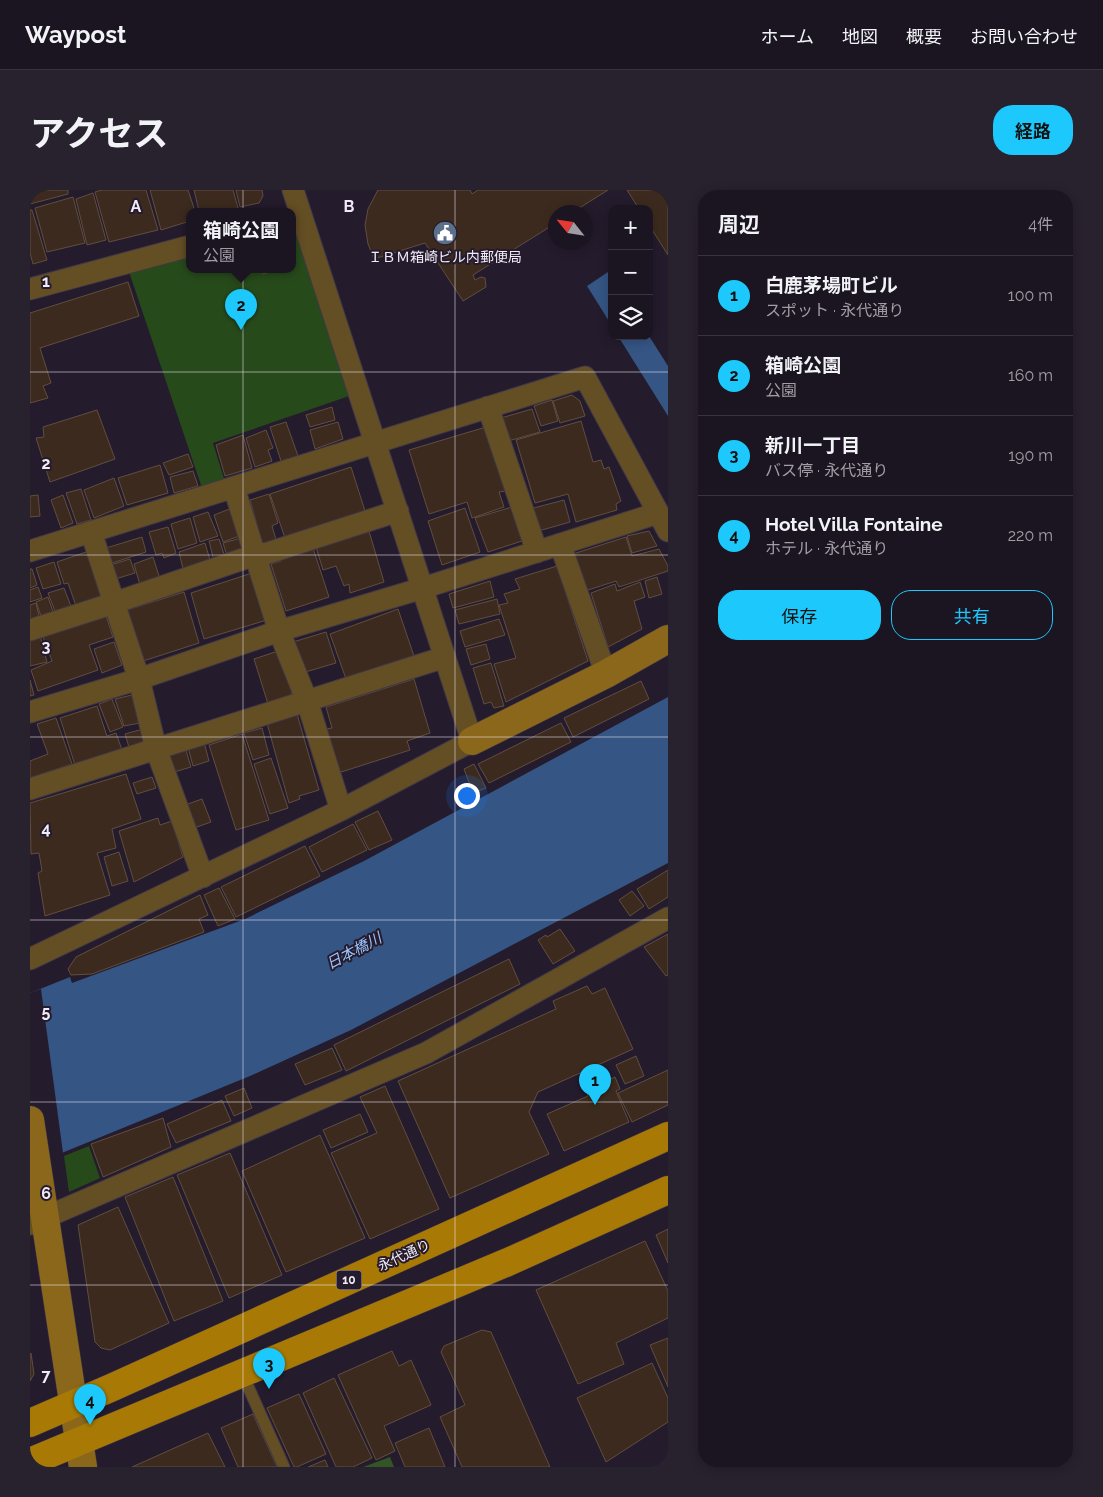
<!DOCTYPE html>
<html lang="ja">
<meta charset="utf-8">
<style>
:root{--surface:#1b1421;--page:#28212e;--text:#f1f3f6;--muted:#a09ea5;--line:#39333f;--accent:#1dc9fc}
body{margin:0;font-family:Raleway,"Noto Sans JP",sans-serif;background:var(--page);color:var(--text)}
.controls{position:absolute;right:15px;top:15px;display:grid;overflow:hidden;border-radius:10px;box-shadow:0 2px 12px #0003}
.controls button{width:45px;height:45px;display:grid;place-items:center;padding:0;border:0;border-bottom:1px solid var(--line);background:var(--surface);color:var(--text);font:25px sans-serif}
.compass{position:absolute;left:518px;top:15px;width:45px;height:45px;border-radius:50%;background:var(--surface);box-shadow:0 2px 12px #0003;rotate:300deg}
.you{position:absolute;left:436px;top:605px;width:18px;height:18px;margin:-12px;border:4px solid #fff;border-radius:50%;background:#1a73e8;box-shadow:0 0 0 8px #1a73e833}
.badge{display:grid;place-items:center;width:32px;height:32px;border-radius:50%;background:var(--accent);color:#111;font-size:16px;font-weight:700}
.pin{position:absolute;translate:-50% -41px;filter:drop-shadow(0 1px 2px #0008)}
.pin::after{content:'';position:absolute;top:26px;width:18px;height:15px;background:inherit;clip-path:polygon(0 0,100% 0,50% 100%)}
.popup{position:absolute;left:156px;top:18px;width:110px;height:65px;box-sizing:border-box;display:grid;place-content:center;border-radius:10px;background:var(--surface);filter:drop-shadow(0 1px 4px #0005);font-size:16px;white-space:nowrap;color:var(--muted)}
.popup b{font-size:19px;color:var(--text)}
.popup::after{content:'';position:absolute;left:50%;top:100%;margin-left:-10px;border:10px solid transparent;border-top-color:var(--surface)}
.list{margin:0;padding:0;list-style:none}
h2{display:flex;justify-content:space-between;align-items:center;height:65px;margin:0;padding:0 20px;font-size:21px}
h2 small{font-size:16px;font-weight:400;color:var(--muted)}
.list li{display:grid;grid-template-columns:32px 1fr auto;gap:15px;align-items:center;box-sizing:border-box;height:80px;padding:0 20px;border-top:1px solid var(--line)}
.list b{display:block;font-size:19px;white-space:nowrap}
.list p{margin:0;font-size:16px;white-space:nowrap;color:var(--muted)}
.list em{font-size:16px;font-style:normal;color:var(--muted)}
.actions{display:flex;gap:10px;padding:15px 20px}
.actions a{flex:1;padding:11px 0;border:1px solid var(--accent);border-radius:20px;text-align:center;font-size:18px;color:var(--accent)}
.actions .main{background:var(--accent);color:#111}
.icon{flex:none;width:28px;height:28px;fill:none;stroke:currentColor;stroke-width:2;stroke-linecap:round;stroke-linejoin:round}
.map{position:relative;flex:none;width:638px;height:1277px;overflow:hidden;border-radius:20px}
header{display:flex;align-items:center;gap:30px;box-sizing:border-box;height:70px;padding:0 25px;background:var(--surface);border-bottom:1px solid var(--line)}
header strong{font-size:24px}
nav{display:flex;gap:28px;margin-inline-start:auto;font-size:18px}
.intro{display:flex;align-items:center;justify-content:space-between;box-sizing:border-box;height:120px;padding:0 30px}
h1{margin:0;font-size:35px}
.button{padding:12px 22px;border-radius:20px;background:var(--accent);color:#111;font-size:18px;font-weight:700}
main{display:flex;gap:30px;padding:0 30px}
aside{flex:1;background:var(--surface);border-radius:20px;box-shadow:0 2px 12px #0003}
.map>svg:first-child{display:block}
.green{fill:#274a1b}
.forest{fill:#315525}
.water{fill:#355584}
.pier{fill:#241b2c}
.building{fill:#3c2a1e;stroke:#614e40}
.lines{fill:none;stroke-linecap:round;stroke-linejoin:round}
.lane-casing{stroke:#413848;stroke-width:13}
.street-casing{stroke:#413848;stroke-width:23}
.secondary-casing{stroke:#413848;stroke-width:29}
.primary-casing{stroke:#413848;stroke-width:29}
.lane{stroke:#644e24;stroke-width:11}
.street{stroke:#644e24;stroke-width:21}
.secondary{stroke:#8a671b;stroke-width:28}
.primary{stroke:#a87a05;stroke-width:28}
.grid{fill:none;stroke:#f1ebf7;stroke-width:1;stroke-opacity:0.55}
.labels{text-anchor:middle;stroke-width:4;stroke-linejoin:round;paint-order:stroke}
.shield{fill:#241b2c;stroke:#b4adba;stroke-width:1}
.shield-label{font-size:12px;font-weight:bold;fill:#f1ebf7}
.poi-label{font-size:14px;fill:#f1ebf7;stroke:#241b2c}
.street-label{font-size:14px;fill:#f1ebf7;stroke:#241b2c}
.water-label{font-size:15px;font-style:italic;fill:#9bc3fd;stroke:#241b2c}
.grid-label{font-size:16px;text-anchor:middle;font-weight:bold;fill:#f1ebf7;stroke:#241b2c;stroke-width:4;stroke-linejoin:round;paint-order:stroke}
</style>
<header>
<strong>Waypost</strong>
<nav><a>ホーム</a><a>地図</a><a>概要</a><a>お問い合わせ</a></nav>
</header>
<div class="intro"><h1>アクセス</h1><a class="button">経路</a></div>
<main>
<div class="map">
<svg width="638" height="1277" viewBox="0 0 638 1277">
<rect width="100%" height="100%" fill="#241b2c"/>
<!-- green -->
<path class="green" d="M 268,33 L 325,204 L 183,253 L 196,295 L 173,301 L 97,76 L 160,60 L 160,79 L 262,79 L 262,34 Z
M 59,956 L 70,988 L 39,1002 L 34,966 Z"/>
<!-- forest -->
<path class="forest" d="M 360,1267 L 364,1277 L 333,1277 Z"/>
<!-- water -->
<path class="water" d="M 578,82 L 582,87 L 582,136 L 557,96 Z
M 588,146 L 619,146 L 638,176 L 638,226 Z
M 638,507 L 638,673 L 321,840 L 220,886 L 0,976 L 0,803 L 40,787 L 42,793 L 215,729 L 334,671 Z"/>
<!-- pier -->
<path class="pier" d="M 11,799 L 33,963 L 0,976 L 0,803 Z"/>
<!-- building -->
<path class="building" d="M 0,0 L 38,0 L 38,4 L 0,14 Z
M 72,0 L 116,0 L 128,40 L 79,52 L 65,2 Z
M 120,0 L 158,0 L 165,21 L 160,21 L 160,31 L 131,40 Z
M 164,0 L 203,0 L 208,18 L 193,21 L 169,21 Z
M 206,0 L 232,0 L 233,6 L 229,13 L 210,17 Z
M 348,0 L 440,0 L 442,4 L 448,0 L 578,0 L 543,22 L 526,22 L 526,33 L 443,85 L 445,90 L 451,87 L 455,88 L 456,97 L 433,111 L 395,53 L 344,69 L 338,54 L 335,35 L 338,19 Z
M 597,0 L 638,0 L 638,65 L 619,35 L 619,19 L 609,19 Z
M 63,3 L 76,50 L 57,55 L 46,9 Z
M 43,7 L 55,53 L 17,62 L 5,18 Z
M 0,20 L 2,20 L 17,70 L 3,74 L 0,63 Z
M 231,79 L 239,79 L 240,82 L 233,84 Z
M 98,92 L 109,126 L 10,158 L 21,193 L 13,196 L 18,208 L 0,213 L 0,123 Z
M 542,205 L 550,211 L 555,226 L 530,233 L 523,211 Z
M 522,210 L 528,231 L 511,236 L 504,216 Z
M 302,217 L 305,230 L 280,237 L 276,225 Z
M 502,219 L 510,242 L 478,251 L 471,228 Z
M 67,220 L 85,269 L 20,292 L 6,248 L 14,247 L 13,237 Z
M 551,231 L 563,272 L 571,270 L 574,279 L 579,277 L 591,311 L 586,314 L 587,320 L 546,332 L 538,304 L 505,313 L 486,250 Z
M 256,232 L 268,266 L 251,271 L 240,237 Z
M 308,232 L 313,249 L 285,259 L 280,240 Z
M 456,237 L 476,301 L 469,302 L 474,317 L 442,328 L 437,312 L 399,324 L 379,260 Z
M 236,240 L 243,258 L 238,260 L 242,271 L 225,277 L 216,248 Z
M 213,245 L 222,278 L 195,286 L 186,255 Z
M 158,264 L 163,277 L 139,285 L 133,273 Z
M 130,275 L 138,303 L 97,315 L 88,288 Z
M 321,277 L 336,324 L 256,351 L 240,304 Z
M 163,281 L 168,296 L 144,303 L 140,287 Z
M 84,288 L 94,316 L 64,328 L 54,300 Z
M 51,299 L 61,330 L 47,334 L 36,303 Z
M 239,304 L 248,333 L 242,336 L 247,353 L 233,356 L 220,310 Z
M 8,305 L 10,326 L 0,327 L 0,306 Z
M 33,305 L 43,333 L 31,338 L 21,310 Z
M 534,310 L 540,332 L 505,342 L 500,319 Z
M 482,317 L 492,351 L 458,362 L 445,328 Z
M 202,318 L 212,345 L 193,352 L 184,325 Z
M 435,318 L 450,362 L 412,375 L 398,331 Z
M 178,322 L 188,346 L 170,352 L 163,327 Z
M 160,328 L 167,353 L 148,359 L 141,334 Z
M 138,337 L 146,363 L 134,368 L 132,363 L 126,365 L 119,342 Z
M 339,341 L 354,392 L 320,403 L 319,394 L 314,396 L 306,376 L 293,380 L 286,357 Z
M 619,341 L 627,356 L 602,363 L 597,346 Z
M 112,347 L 116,362 L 82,373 L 76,358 Z
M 596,347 L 602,366 L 629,359 L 638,376 L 638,381 L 589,397 L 586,391 L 552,402 L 543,364 Z
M 211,348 L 215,362 L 197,366 L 193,353 Z
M 189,349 L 195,367 L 184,371 L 179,351 Z
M 175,353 L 180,370 L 153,379 L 149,362 Z
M 283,358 L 299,407 L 256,421 L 241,374 L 251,371 L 250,368 Z
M 56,362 L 72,404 L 69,408 L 46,416 L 38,393 L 34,394 L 27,372 Z
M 123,367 L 130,389 L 110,395 L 104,374 Z
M 100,369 L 105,383 L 82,390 L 77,376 Z
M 24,372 L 31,394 L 13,399 L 6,378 Z
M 527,376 L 558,471 L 476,512 L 464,474 L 486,468 L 469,415 L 478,413 L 474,404 L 490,399 L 485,389 Z
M 0,379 L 2,379 L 7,395 L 0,398 Z
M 222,383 L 237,430 L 174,449 L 161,403 Z
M 627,387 L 632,404 L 619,408 L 615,391 Z
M 460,391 L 464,407 L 423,418 L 419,404 Z
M 610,392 L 615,407 L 604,411 L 612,439 L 578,457 L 561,403 L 585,394 L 587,401 Z
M 8,397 L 12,408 L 0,412 L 0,400 Z
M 34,398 L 42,419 L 26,424 L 18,403 Z
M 154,402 L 169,453 L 110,472 L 94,421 Z
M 18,407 L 24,425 L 12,429 L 6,412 Z
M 467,409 L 470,424 L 429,434 L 425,420 Z
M 6,413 L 10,430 L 0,433 L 0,415 Z
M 368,419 L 384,466 L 316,489 L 300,444 Z
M 75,423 L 83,447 L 59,455 L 68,480 L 8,501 L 1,480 L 22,471 L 12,444 Z
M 469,429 L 475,445 L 435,457 L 430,441 Z
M 296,442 L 306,473 L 272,483 L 263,452 Z
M 10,445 L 17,472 L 0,476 L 0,447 Z
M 84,452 L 92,475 L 72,483 L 64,459 Z
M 456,454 L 460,469 L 441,475 L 436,459 Z
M 248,461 L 262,501 L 260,507 L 238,514 L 224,469 Z
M 461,473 L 474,516 L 464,518 L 461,512 L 454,514 L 443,478 Z
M 384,489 L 400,543 L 377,551 L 380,560 L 308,583 L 296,539 L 302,538 L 296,517 Z
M 0,490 L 4,505 L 0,506 Z
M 611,491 L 619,509 L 543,547 L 534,528 Z
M 102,505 L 110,533 L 94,536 L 85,509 Z
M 82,509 L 93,537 L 80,542 L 69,514 Z
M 67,516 L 77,546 L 86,543 L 92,560 L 45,575 L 30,528 Z
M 267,524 L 289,600 L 269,606 L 270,609 L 259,613 L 237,533 Z
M 26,528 L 42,574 L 0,588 L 0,571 L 18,564 L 7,534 Z
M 531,533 L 541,552 L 459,593 L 448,574 Z
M 232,538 L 239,565 L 223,570 L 214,543 Z
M 113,539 L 117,550 L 99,557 L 95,544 Z
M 212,544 L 239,630 L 206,640 L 179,555 Z
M 174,552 L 179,571 L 163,576 L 158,557 Z
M 155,557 L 161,577 L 144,582 L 140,565 Z
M 241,568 L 258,618 L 240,624 L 224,574 Z
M 444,574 L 456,598 L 443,603 L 434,579 Z
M 96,584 L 111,629 L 82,639 L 86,658 L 67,663 L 80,705 L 15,726 L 8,683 L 12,681 L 9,663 L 1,664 L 0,613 Z
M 122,587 L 126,598 L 107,604 L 103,593 Z
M 172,609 L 181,632 L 164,638 L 155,615 Z
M 348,621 L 362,650 L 339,660 L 325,632 Z
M 128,628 L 130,635 L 142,631 L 153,667 L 104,692 L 89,641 Z
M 323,634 L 337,660 L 292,682 L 279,657 Z
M 275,656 L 290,686 L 206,727 L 191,697 Z
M 89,662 L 98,691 L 82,696 L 74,667 Z
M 638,680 L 638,707 L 619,719 L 607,699 Z
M 189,698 L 205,729 L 188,736 L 174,705 Z
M 602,701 L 614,716 L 600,726 L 589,710 Z
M 170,705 L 178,725 L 169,729 L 174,742 L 62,784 L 41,785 L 38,779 L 46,767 Z
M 530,739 L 545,761 L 523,774 L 508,750 L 516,745 L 517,747 Z
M 638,744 L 638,785 L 636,786 L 614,757 Z
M 479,769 L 490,794 L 316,881 L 304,855 Z
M 557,796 L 562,804 L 575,798 L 603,859 L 508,902 L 499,922 L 519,964 L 420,1008 L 368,891 L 526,819 L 523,811 Z
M 302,858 L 312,880 L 275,895 L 265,874 Z
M 606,866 L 614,886 L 595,894 L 586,875 Z
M 638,880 L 638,915 L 602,932 L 588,903 Z
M 585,887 L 590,899 L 586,901 L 599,932 L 534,961 L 517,924 L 558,906 L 556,900 Z
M 355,896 L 409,1019 L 340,1049 L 301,963 L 347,943 L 330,907 Z
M 214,898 L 222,918 L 204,926 L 195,906 Z
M 192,910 L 201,931 L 146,953 L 137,934 Z
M 330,924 L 338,942 L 301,958 L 293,940 Z
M 133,928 L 141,957 L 73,987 L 61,954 Z
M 290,945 L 335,1048 L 256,1082 L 212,981 Z
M 200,963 L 252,1085 L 199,1108 L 147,985 Z
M 143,987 L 193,1111 L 144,1131 L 95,1007 Z
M 88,1017 L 139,1133 L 80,1160 L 71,1158 L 65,1152 L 48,1035 Z
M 638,1039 L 638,1073 L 626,1045 Z
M 615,1051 L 638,1101 L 638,1128 L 586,1153 L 594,1174 L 548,1194 L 506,1100 Z
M 452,1140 L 461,1142 L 520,1277 L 432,1277 L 410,1227 L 435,1215 L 411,1162 L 414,1156 Z
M 638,1148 L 638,1197 L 620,1155 Z
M 362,1161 L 369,1176 L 381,1170 L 401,1215 L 354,1236 L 365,1261 L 346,1270 L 308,1185 Z
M 1,1163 L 4,1184 L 0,1191 L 0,1164 Z
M 622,1173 L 638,1208 L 638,1232 L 576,1272 L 547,1208 Z
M 304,1188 L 342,1268 L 323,1277 L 306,1277 L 273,1203 Z
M 269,1204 L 296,1264 L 267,1277 L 264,1277 L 237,1218 Z
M 223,1224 L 247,1277 L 208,1277 L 191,1238 Z
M 399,1238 L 415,1277 L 375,1277 L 365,1253 Z
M 178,1243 L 195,1277 L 102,1277 Z
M 295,1270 L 298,1277 L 278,1277 Z"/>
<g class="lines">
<!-- lane casing -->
<g class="lane-casing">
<path id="lane" d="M 212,1183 L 254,1277"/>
</g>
<!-- street casing -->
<g class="street-casing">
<path id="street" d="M 0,99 L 160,56
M 458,217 L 507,362
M 204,298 L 249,441 L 277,511 L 311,620
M 61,342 L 109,489 L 126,559 L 173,687
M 530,354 L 576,484
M 0,361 L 555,187 L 638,341
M 0,440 L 84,413 L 225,365 L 238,363 L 368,321
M 0,522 L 109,489 L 249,441 L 393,398 L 628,323
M 0,599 L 415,467
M 0,769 L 311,620 L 442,551 L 263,0
M 0,1034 L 396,863 L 638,728"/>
</g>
<!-- secondary casing -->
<g class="secondary-casing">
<path id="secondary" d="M 442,551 L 576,484 L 638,449
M 0,930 L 53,1277"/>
</g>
<!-- primary casing -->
<g class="primary-casing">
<path id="primary" d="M 0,1233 L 83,1197 L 638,946
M 0,1272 L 478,1072 L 638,1000"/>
</g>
<!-- lane -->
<use href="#lane" class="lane"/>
<!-- street -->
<use href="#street" class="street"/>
<!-- secondary -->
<use href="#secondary" class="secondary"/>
<!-- primary -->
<use href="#primary" class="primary"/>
</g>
<!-- grid -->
<path class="grid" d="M 213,0 L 213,1277M 425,0 L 425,1277M 0,182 L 638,182M 0,365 L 638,365M 0,547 L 638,547M 0,730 L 638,730M 0,912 L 638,912M 0,1095 L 638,1095"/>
<!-- icons -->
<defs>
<g id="civic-disc" transform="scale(1.25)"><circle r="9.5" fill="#5c6f8a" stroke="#241b2c"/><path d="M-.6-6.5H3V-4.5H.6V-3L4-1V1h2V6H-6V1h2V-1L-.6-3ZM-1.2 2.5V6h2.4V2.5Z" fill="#fff"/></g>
</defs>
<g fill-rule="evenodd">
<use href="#civic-disc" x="415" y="43"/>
</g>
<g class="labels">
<!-- shield labels -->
<rect class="shield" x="306.5" y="1080.5" width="25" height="19" rx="4"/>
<g class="shield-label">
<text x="319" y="1094">10</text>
</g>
<!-- poi labels -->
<g class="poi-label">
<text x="415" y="72">ＩＢＭ箱崎ビル内郵便局</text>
</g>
<!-- street labels -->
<g class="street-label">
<text transform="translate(374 1065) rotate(-24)" y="5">永代通り</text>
</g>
<!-- water labels -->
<g class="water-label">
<text transform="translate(324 761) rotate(-28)" y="5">日本橋川</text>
</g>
</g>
<g class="grid-label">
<text x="106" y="22">A</text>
<text x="319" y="22">B</text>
<text x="16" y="97">1</text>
<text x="16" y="279">2</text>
<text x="16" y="462">3</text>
<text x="16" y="644">4</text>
<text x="16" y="827">5</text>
<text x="16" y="1009">6</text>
<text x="16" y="1191">7</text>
</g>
</svg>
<div class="controls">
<button>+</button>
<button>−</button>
<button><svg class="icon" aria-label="layers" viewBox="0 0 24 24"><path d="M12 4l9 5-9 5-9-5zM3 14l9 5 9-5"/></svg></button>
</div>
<svg class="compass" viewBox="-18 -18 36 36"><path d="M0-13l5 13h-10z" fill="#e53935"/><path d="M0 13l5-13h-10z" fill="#a09ea5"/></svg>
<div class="you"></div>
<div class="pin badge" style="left:565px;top:915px">1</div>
<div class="pin badge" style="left:211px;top:140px">2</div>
<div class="popup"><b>箱崎公園</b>公園</div>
<div class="pin badge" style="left:239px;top:1199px">3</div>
<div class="pin badge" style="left:60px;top:1235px">4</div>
</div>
<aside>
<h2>周辺<small>4件</small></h2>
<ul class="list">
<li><span class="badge">1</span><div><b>白鹿茅場町ビル</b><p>スポット · 永代通り</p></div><em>100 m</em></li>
<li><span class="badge">2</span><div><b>箱崎公園</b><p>公園</p></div><em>160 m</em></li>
<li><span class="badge">3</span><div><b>新川一丁目</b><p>バス停 · 永代通り</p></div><em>190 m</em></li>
<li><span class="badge">4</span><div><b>Hotel Villa Fontaine</b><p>ホテル · 永代通り</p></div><em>220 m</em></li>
</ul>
<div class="actions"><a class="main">保存</a><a>共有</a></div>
</aside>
</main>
